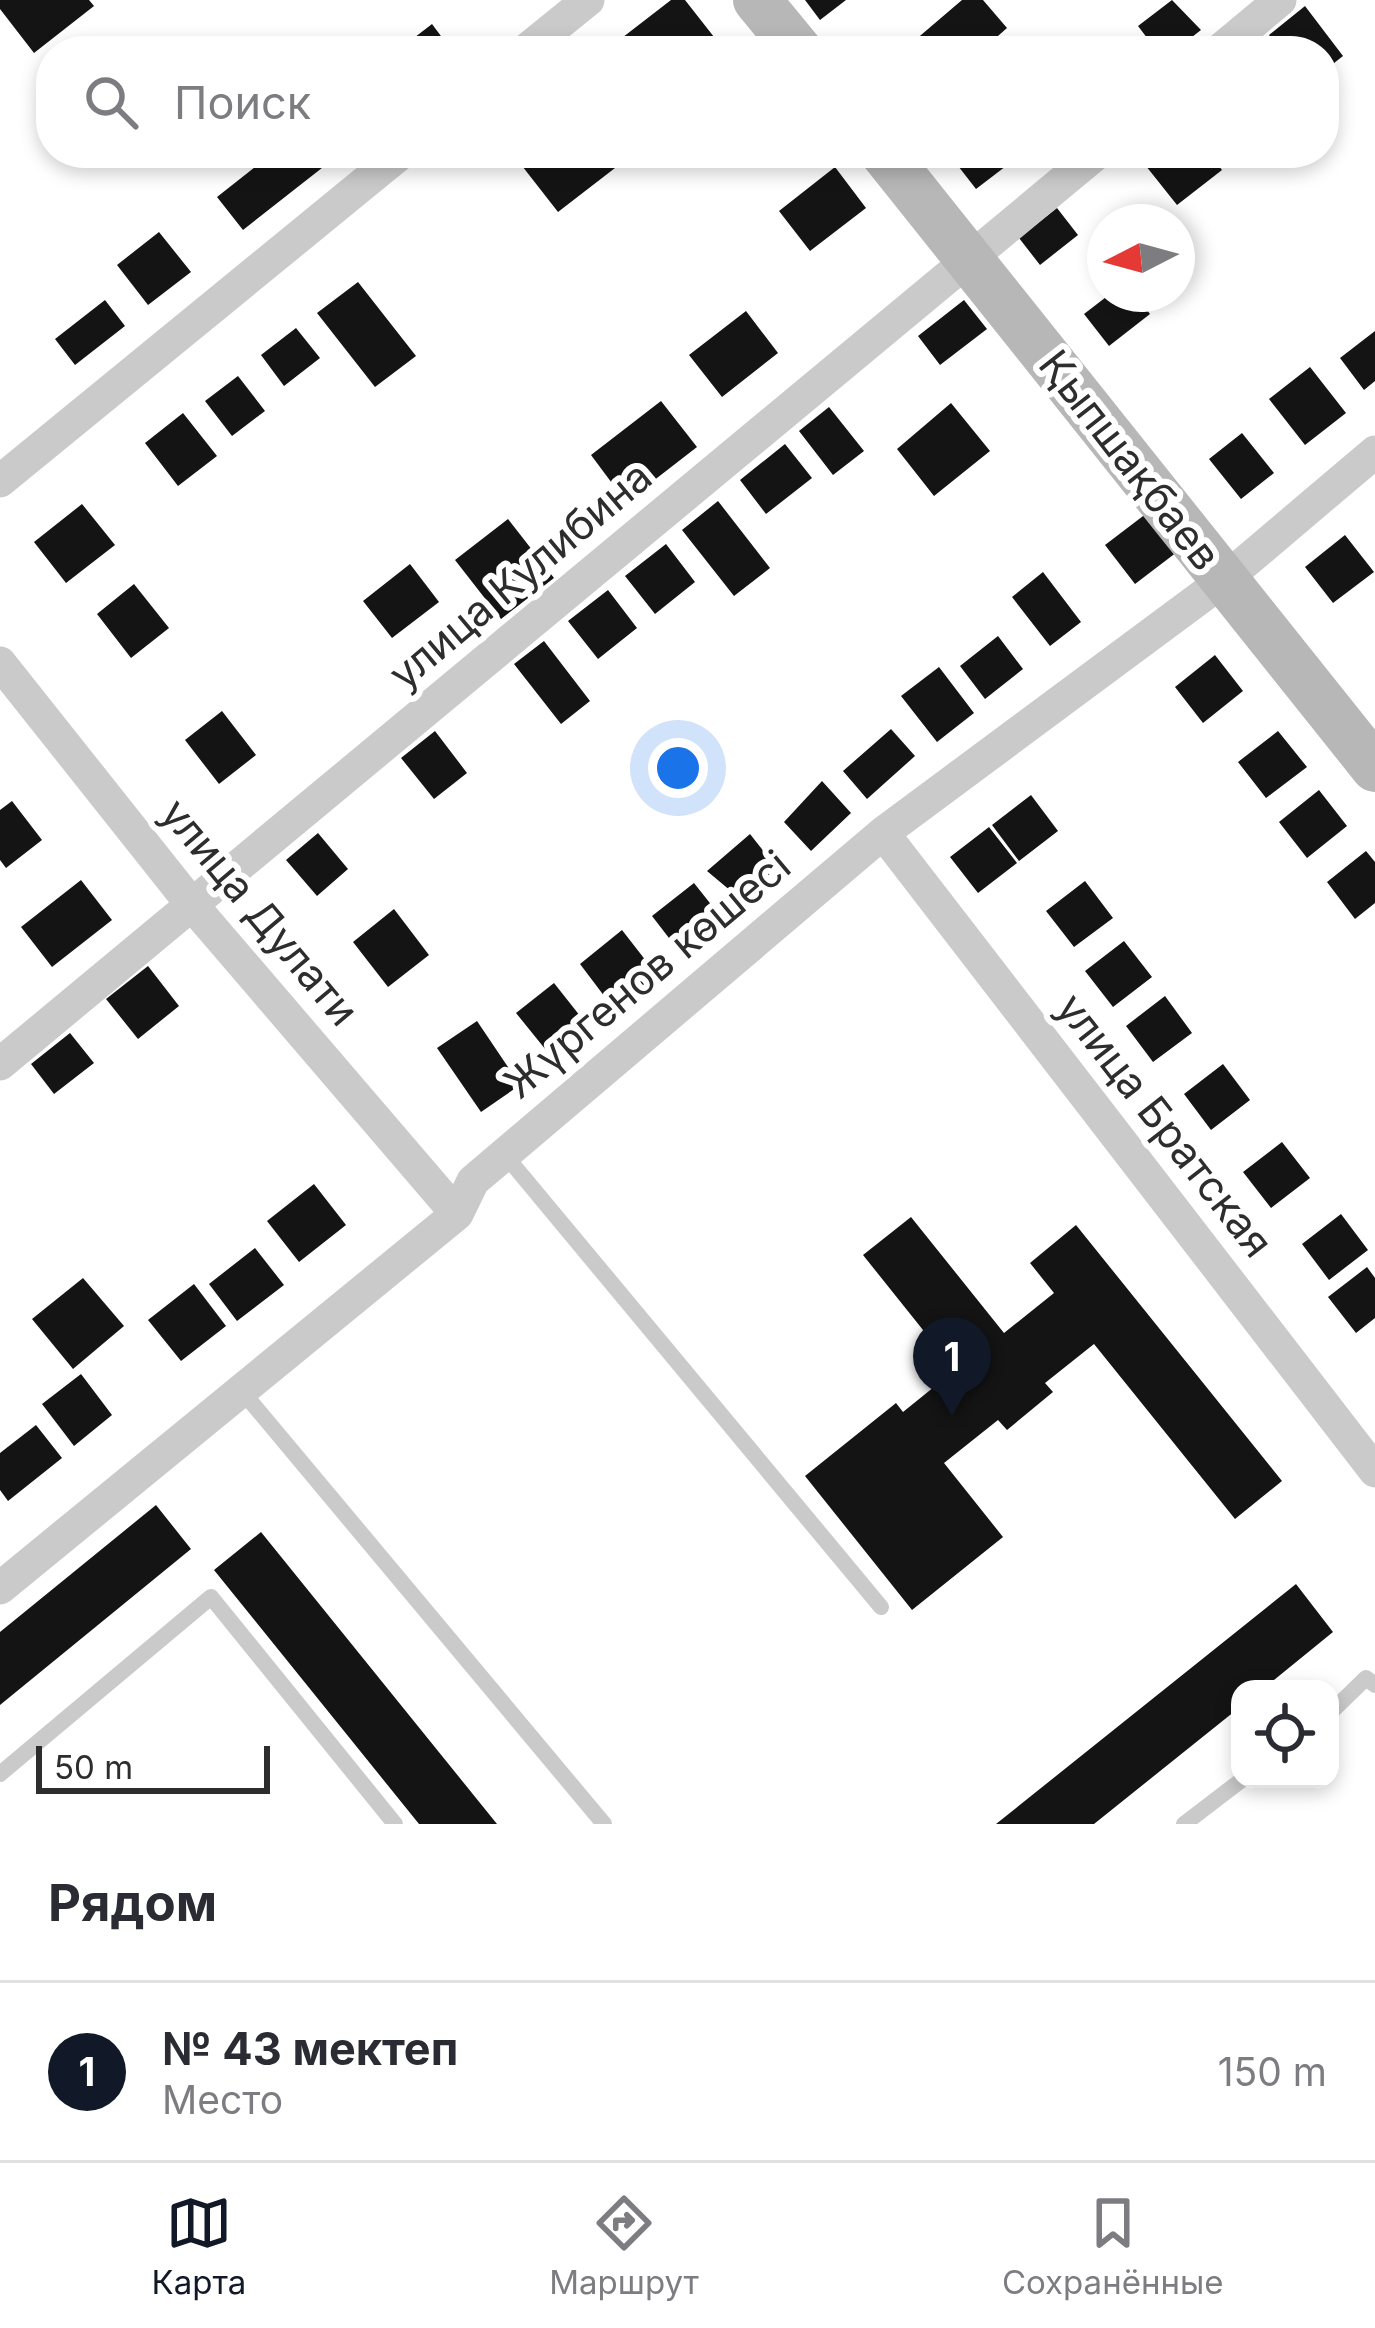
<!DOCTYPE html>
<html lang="ru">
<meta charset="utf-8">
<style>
:root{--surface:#fff;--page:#f7f7f7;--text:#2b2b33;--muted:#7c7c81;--line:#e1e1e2;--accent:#111827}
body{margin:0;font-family:Inter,sans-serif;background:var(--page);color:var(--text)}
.controls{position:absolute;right:36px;bottom:36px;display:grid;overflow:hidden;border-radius:24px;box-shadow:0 6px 18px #0003}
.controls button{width:108px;height:108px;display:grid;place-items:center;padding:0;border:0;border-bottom:3px solid var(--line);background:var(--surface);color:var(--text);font:60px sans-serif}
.compass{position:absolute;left:1087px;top:204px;width:108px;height:108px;border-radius:50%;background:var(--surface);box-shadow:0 6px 18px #0003;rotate:264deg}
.scale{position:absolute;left:36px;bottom:30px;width:234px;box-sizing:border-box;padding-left:12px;border:6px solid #2d2d2d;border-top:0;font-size:33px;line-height:42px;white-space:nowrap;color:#2d2d2d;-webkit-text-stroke:9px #fff;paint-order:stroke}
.you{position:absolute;left:678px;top:768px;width:42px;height:42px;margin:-30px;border:9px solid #fff;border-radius:50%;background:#1a73e8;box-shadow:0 0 0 18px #1a73e833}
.badge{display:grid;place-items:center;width:78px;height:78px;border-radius:50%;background:var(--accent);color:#fff;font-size:39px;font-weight:700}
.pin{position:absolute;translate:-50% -99px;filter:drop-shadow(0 3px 6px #0008)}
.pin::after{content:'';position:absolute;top:63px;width:42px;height:36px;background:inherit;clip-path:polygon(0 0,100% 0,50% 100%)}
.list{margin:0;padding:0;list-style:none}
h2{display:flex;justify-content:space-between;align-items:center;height:156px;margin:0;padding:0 48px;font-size:51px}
h2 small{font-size:39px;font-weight:400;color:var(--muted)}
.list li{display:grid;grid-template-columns:78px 1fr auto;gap:36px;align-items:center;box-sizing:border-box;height:180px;padding:0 48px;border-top:3px solid var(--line)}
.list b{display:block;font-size:45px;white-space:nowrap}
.list p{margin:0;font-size:39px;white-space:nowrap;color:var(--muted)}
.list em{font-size:39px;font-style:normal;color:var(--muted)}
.icon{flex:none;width:66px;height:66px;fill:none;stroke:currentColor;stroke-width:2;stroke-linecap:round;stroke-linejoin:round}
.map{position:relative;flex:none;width:1375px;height:1824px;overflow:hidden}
.search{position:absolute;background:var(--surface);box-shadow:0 6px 18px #0003;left:36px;right:36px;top:36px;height:132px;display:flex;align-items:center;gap:30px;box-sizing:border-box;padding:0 42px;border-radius:48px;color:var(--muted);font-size:45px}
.sheet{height:336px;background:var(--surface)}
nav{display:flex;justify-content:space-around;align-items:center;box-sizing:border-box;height:168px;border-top:3px solid var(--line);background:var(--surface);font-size:33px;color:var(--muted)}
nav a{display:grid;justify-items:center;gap:6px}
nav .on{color:var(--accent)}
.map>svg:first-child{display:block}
.building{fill:#141414}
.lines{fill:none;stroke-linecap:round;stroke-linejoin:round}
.lane{stroke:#cacaca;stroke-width:16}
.street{stroke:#cacaca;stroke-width:33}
.secondary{stroke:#b7b7b7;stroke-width:48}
.labels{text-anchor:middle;stroke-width:12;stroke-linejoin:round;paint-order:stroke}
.street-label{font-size:42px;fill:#2d2d2d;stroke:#fff}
</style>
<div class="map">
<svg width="1375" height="1824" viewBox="0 0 1375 1824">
<rect width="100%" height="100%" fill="#fff"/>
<!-- building -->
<path class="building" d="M 0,0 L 89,0 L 94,6 L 34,53 L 0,9 Z
M 671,0 L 685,0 L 725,51 L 605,51 Z
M 805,0 L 846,0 L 820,20 Z
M 962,0 L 983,0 L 1007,28 L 981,51 L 921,51 L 914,41 Z
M 1172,0 L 1201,30 L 1174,51 L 1157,51 L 1138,26 Z
M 1305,6 L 1343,56 L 1324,71 L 1324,51 L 1281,51 L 1269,35 Z
M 432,24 L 452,51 L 397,51 Z
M 273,153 L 318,153 L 327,164 L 243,230 L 217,197 Z
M 512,153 L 603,153 L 615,168 L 558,212 Z
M 948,153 L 1002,153 L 1010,163 L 976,189 Z
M 1152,153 L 1209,153 L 1222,170 L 1177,205 L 1142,161 Z
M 835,167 L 866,208 L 810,251 L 779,211 Z
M 1057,208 L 1078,235 L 1040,265 L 1019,238 Z
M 159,232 L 191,272 L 148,305 L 117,265 Z
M 358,282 L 416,356 L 375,387 L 317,313 Z
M 1110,294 L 1135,294 L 1150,314 L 1109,346 L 1084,314 Z
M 105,300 L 125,326 L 75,365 L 55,339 Z
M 964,300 L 987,329 L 940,365 L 918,336 Z
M 746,311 L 778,353 L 722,397 L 689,355 Z
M 296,328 L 320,358 L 284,386 L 261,355 Z
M 1375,331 L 1375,381 L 1364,390 L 1340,358 Z
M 1310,367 L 1346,413 L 1305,445 L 1269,399 Z
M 238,376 L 265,411 L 232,436 L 205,401 Z
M 661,401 L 697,447 L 626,502 L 591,455 Z
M 951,403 L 990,451 L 934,496 L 897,449 Z
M 829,407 L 864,451 L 833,475 L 799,431 Z
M 183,413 L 217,456 L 178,486 L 145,443 Z
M 1242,433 L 1274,473 L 1241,499 L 1209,459 Z
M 785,444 L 812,478 L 766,514 L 740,480 Z
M 718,501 L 770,568 L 734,596 L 682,530 Z
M 82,504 L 115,545 L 66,583 L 34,542 Z
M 1147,513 L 1177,552 L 1135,584 L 1105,545 Z
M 508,519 L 554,578 L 501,619 L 455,560 Z
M 1345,535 L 1374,572 L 1333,603 L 1305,567 Z
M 666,544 L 695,582 L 655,614 L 625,576 Z
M 410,564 L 439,602 L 392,638 L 363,601 Z
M 1043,572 L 1081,622 L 1050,646 L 1012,597 Z
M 134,584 L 169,628 L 131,658 L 97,614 Z
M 608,590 L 637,628 L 598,659 L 568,621 Z
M 998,636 L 1023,669 L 985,699 L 960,666 Z
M 544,641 L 590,701 L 561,724 L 514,664 Z
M 1215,655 L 1243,691 L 1203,723 L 1175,687 Z
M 939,667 L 974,713 L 937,742 L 901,696 Z
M 222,711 L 256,755 L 219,784 L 185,740 Z
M 891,729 L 915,756 L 867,799 L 843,771 Z
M 435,731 L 467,773 L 434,799 L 401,758 Z
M 1278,731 L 1307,767 L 1266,798 L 1238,762 Z
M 822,781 L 851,813 L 811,851 L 784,822 Z
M 1319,790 L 1347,826 L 1307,858 L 1279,822 Z
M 1031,795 L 1058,831 L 1019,861 L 992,825 Z
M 12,801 L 42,840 L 6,868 L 0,860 L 0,810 Z
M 989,827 L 1017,863 L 978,893 L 950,857 Z
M 318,833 L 348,869 L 317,896 L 286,860 Z
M 750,834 L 776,867 L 744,902 L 707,871 Z
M 1366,851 L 1375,862 L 1375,903 L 1355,919 L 1327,882 Z
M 81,880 L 112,920 L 52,967 L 21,927 Z
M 1085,881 L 1113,918 L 1074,947 L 1046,911 Z
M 694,883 L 721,917 L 679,951 L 652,916 Z
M 394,909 L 429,955 L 388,987 L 353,942 Z
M 622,930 L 657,975 L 614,1009 L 580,964 Z
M 1124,941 L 1152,977 L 1113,1007 L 1085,971 Z
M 148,966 L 179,1006 L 138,1039 L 106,999 Z
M 554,983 L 588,1026 L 550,1055 L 516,1013 Z
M 1165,996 L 1192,1033 L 1153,1062 L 1126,1026 Z
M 477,1021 L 520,1085 L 481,1112 L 437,1048 Z
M 70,1033 L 94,1063 L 54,1094 L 31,1064 Z
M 1223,1064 L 1250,1100 L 1211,1130 L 1184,1094 Z
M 1282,1142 L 1310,1178 L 1271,1208 L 1243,1172 Z
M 314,1184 L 346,1225 L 299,1262 L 267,1221 Z
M 1341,1214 L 1368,1250 L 1329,1280 L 1302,1244 Z
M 911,1217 L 1004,1333 L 1054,1293 L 1030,1263 L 1076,1225 L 1282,1481 L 1235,1519 L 1094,1344 L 1045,1383 L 1053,1392 L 1007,1430 L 998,1420 L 944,1463 L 1003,1537 L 912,1610 L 805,1476 L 896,1403 L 903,1412 L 955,1370 L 863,1255 Z
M 255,1248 L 284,1285 L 237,1321 L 209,1284 Z
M 1367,1267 L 1375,1278 L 1375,1318 L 1356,1333 L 1328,1297 Z
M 83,1278 L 124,1326 L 73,1369 L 32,1319 Z
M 194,1284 L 226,1326 L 181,1361 L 148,1320 Z
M 81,1374 L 112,1415 L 74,1446 L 42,1404 Z
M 36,1425 L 62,1458 L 8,1501 L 0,1490 L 0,1453 Z
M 156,1505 L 191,1549 L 0,1705 L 0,1632 Z
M 261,1532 L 497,1824 L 419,1824 L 214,1570 Z
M 1296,1584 L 1333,1632 L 1263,1689 L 1240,1689 L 1240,1707 L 1094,1824 L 996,1824 Z"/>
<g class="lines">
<!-- lane -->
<path class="lane" d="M 505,1155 L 881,1607
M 242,1391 L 604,1824
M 1330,1713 L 1366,1678 L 1375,1685
M 0,1774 L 211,1597 L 395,1824
M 1184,1824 L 1243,1779"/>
<!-- street -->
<path class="street" d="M 525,51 L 588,0
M 1219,51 L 1280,0
M 0,481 L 401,153
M 0,663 L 193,906 L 457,1214
M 883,833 L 1375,1471
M 0,1064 L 1097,153
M 0,1588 L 457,1214 L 473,1181 L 883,833 L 1224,580 L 1375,452"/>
<!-- secondary -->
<path class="secondary" d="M 757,0 L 799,51
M 884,153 L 1375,768"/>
</g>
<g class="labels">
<!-- street labels -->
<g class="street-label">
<text transform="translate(1130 460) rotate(52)" y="15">Қыпшақбаев</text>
<text transform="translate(520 575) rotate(-40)" y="15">улица Кулибина</text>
<text transform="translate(260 912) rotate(50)" y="15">улица Дулати</text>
<text transform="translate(647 974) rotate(-40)" y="15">Жүргенов көшесі</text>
<text transform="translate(1165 1125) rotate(52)" y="15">улица Братская</text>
</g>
</g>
</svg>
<div class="controls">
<button><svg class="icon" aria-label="locate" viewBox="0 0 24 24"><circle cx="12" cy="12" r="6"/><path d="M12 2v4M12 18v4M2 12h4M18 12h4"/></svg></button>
</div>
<svg class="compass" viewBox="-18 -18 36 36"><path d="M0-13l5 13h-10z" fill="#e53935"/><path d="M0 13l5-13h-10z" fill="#7c7c81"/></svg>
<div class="scale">50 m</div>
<div class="you"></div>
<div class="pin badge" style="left:952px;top:1416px">1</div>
<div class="search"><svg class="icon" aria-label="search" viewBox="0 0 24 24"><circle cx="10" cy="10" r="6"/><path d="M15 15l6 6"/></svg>Поиск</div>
</div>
<section class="sheet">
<h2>Рядом<small></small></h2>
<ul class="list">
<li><span class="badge">1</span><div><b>№ 43 мектеп</b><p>Место</p></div><em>150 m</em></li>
</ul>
</section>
<nav>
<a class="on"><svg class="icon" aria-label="map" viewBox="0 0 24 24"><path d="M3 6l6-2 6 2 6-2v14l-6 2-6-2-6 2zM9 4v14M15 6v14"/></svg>Карта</a>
<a><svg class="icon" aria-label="directions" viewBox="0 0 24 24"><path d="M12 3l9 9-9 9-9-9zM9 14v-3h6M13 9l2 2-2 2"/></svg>Маршрут</a>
<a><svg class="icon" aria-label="saved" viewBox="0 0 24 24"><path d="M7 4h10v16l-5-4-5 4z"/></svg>Сохранённые</a>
</nav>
